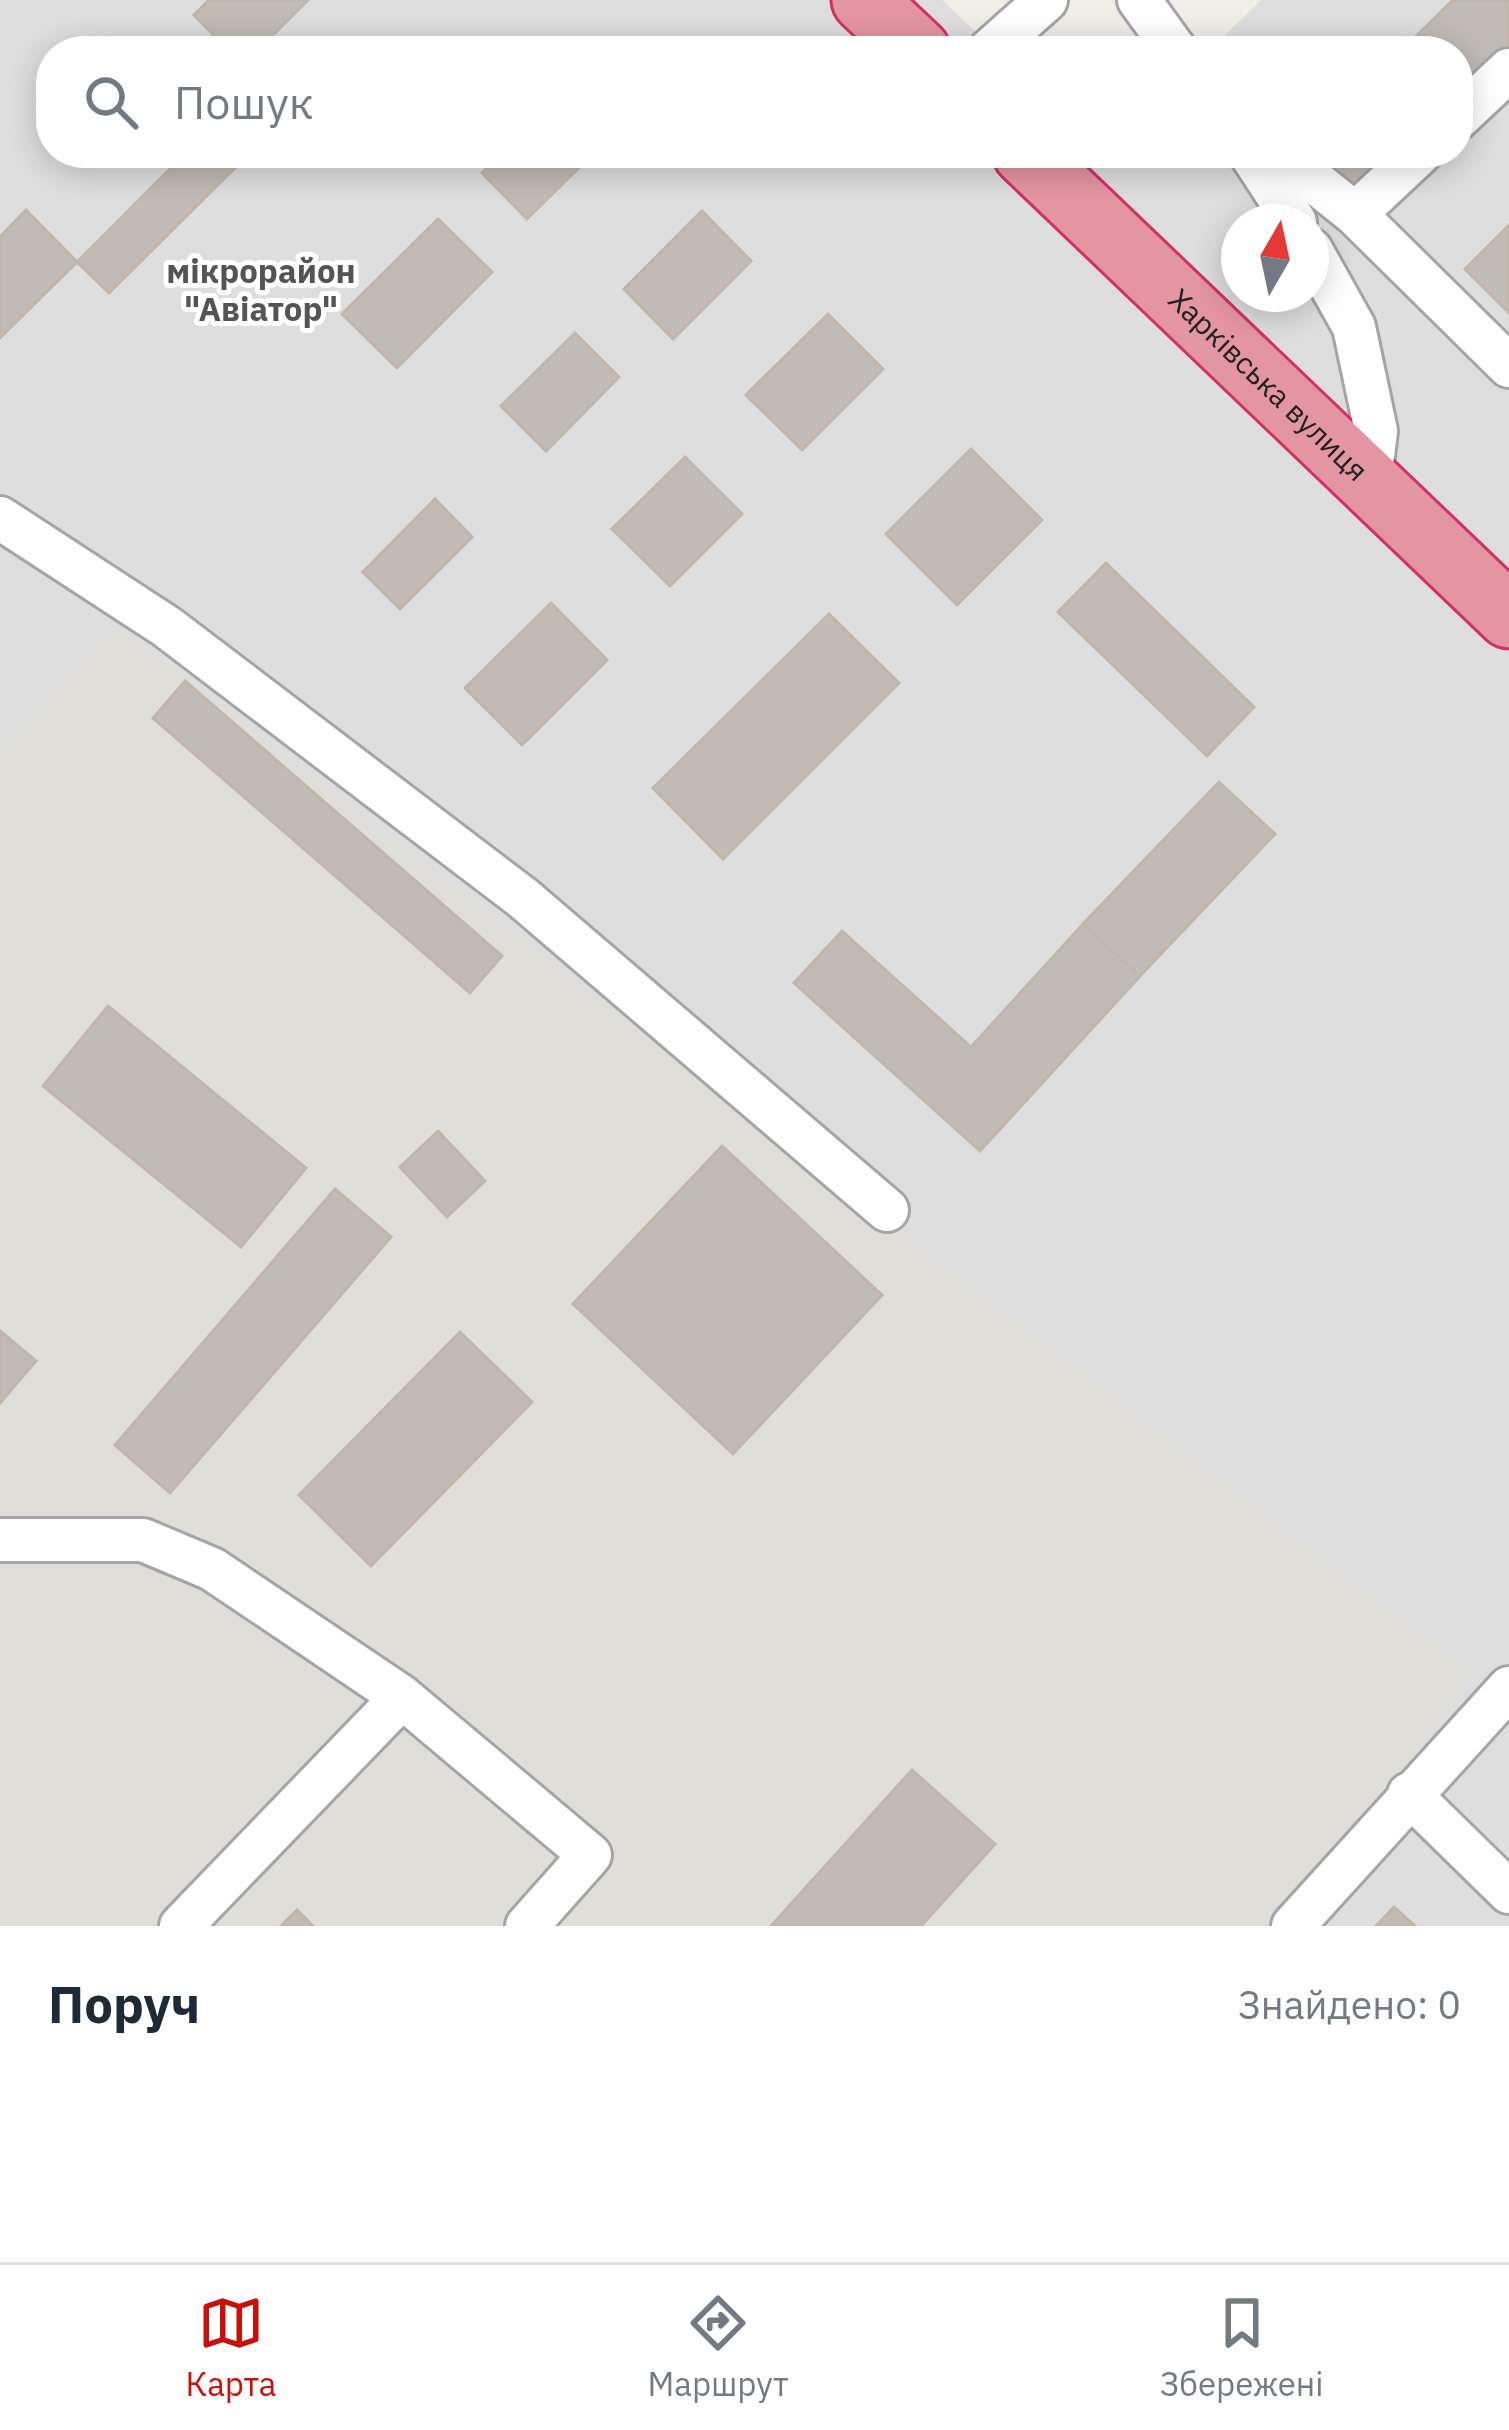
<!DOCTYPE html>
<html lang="uk">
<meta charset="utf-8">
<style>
:root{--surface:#fff;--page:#f6f6f7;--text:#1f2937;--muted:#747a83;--line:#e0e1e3;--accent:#c80f0a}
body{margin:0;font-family:"IBM Plex Sans",sans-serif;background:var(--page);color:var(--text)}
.compass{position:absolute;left:1221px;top:204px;width:108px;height:108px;border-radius:50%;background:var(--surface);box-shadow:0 6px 30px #0003;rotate:9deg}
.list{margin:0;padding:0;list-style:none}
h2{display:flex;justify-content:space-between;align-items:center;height:156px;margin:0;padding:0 48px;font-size:51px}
h2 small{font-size:39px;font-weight:400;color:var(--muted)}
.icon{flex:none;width:66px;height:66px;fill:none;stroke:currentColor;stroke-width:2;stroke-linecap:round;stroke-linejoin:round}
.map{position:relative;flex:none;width:1509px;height:1926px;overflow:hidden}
.search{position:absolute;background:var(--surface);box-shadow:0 6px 30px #0003;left:36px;right:36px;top:36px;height:132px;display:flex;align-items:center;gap:30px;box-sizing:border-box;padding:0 42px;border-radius:48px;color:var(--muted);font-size:45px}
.sheet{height:336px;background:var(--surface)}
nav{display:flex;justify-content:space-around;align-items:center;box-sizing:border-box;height:168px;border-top:3px solid var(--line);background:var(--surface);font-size:33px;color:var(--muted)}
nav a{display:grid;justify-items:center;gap:6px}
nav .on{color:var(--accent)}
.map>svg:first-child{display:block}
.residential{fill:#dfdede;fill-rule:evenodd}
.airport{fill:#e0ded9}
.building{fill:#c1bab5;stroke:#c2b6ab;stroke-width:3}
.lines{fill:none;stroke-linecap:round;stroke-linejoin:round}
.minor-casing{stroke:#a5a5a5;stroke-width:48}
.highway-casing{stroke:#d33165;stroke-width:69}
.minor{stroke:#fff;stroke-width:42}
.highway{stroke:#e395a1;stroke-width:63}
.labels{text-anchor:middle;stroke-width:10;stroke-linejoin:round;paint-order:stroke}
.street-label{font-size:30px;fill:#212121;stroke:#fff}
.neighbourhood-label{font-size:33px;font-weight:bold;fill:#545454;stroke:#fff}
</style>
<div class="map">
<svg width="1509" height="1926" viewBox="0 0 1509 1926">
<rect width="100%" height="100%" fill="#f1eee8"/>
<!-- residential -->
<path class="residential" d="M 0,0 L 942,0 L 996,51 L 51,51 L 51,153 L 1105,155 L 1458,153 L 1458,51 L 1209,51 L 1261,0 L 1509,0 L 1509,1926 L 1245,1926 L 0,748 ZM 1239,222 L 1311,222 L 1311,294 L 1239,294 Z"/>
<!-- airport -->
<path class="airport" d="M 116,626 L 1473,1674 L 1293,1926 L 0,1926 L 0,749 Z"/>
<!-- building -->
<path class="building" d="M 209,0 L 308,0 L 257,51 L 229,51 L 194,15 Z
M 1453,0 L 1509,0 L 1509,45 L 1458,95 L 1458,51 L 1401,51 Z
M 186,153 L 250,153 L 109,293 L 77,262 Z
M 502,153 L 594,153 L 527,219 L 482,173 Z
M 1324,153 L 1399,153 L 1361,190 Z
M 26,210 L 77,262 L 0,338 L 0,237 Z
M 702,211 L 751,261 L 673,339 L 624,289 Z
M 438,219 L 492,272 L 397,368 L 342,314 Z
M 1509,225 L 1509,313 L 1465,269 Z
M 828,314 L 883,369 L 802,450 L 746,395 Z
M 575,333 L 619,377 L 546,451 L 501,406 Z
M 971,449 L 1042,520 L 957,605 L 886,534 Z
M 685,457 L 742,514 L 670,586 L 612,529 Z
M 435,499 L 472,537 L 400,609 L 363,572 Z
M 1106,563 L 1254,707 L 1207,756 L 1058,612 Z
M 551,603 L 607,660 L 522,745 L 465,688 Z
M 829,614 L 899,683 L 723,859 L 653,788 Z
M 185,681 L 502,956 L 470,993 L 153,718 Z
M 1219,782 L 1275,834 L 1140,976 L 1083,924 Z
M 1083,924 L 1140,976 L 980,1151 L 794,983 L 842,931 L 971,1047 Z
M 108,1006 L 306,1168 L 241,1247 L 43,1086 Z
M 438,1131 L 485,1181 L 447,1217 L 400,1167 Z
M 722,1146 L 882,1295 L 733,1454 L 573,1304 Z
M 335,1189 L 391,1237 L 170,1493 L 115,1445 Z
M 0,1331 L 36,1361 L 0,1403 Z
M 460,1332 L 532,1402 L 371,1566 L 299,1495 Z
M 912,1770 L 995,1844 L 921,1926 L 771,1926 Z
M 1394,1907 L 1415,1926 L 1376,1926 Z
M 297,1910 L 313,1926 L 281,1926 Z"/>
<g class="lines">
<!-- minor casing -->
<g class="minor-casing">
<path id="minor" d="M 1139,0 L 1176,51
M 989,51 L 1046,0
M 1458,118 L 1509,70
M 1250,153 L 1295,222
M 1279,153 L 1355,214 L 1509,366
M 1355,214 L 1420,153
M 1311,250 L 1354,327 L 1376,431 L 1370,480
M 0,518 L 167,627 L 523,898 L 887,1210
M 0,1540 L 143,1540 L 212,1569 L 402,1697 L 590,1855 L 527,1926
M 1409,1794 L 1509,1892
M 181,1926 L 402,1697
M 1293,1926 L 1509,1688"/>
</g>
<!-- highway casing -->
<g class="highway-casing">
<g id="highway">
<path d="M 864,0 L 918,51"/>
<path id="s1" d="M 1025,153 L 1509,616"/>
</g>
</g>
<!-- minor -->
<use href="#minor" class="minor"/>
<!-- highway -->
<use href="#highway" class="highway"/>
</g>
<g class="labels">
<!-- street labels -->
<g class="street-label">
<text dy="10" stroke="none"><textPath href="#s1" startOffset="336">Харківська вулиця</textPath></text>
</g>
<!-- neighbourhood labels -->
<g class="neighbourhood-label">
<text x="261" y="283">мікрорайон<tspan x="261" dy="38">"Авіатор"</tspan></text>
</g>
</g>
</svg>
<svg class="compass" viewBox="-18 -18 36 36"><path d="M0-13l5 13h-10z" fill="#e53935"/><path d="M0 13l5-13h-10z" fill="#747a83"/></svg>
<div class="search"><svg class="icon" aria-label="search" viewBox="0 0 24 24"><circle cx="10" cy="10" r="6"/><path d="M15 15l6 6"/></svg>Пошук</div>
</div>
<section class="sheet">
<h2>Поруч<small>Знайдено: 0</small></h2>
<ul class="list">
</ul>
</section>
<nav>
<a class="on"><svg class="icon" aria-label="map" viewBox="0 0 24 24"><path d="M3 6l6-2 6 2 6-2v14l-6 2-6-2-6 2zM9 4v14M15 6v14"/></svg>Карта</a>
<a><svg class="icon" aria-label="directions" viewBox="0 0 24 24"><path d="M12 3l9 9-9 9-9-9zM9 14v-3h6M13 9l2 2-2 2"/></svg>Маршрут</a>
<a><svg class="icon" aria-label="saved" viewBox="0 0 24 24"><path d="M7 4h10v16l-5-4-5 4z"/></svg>Збережені</a>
</nav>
